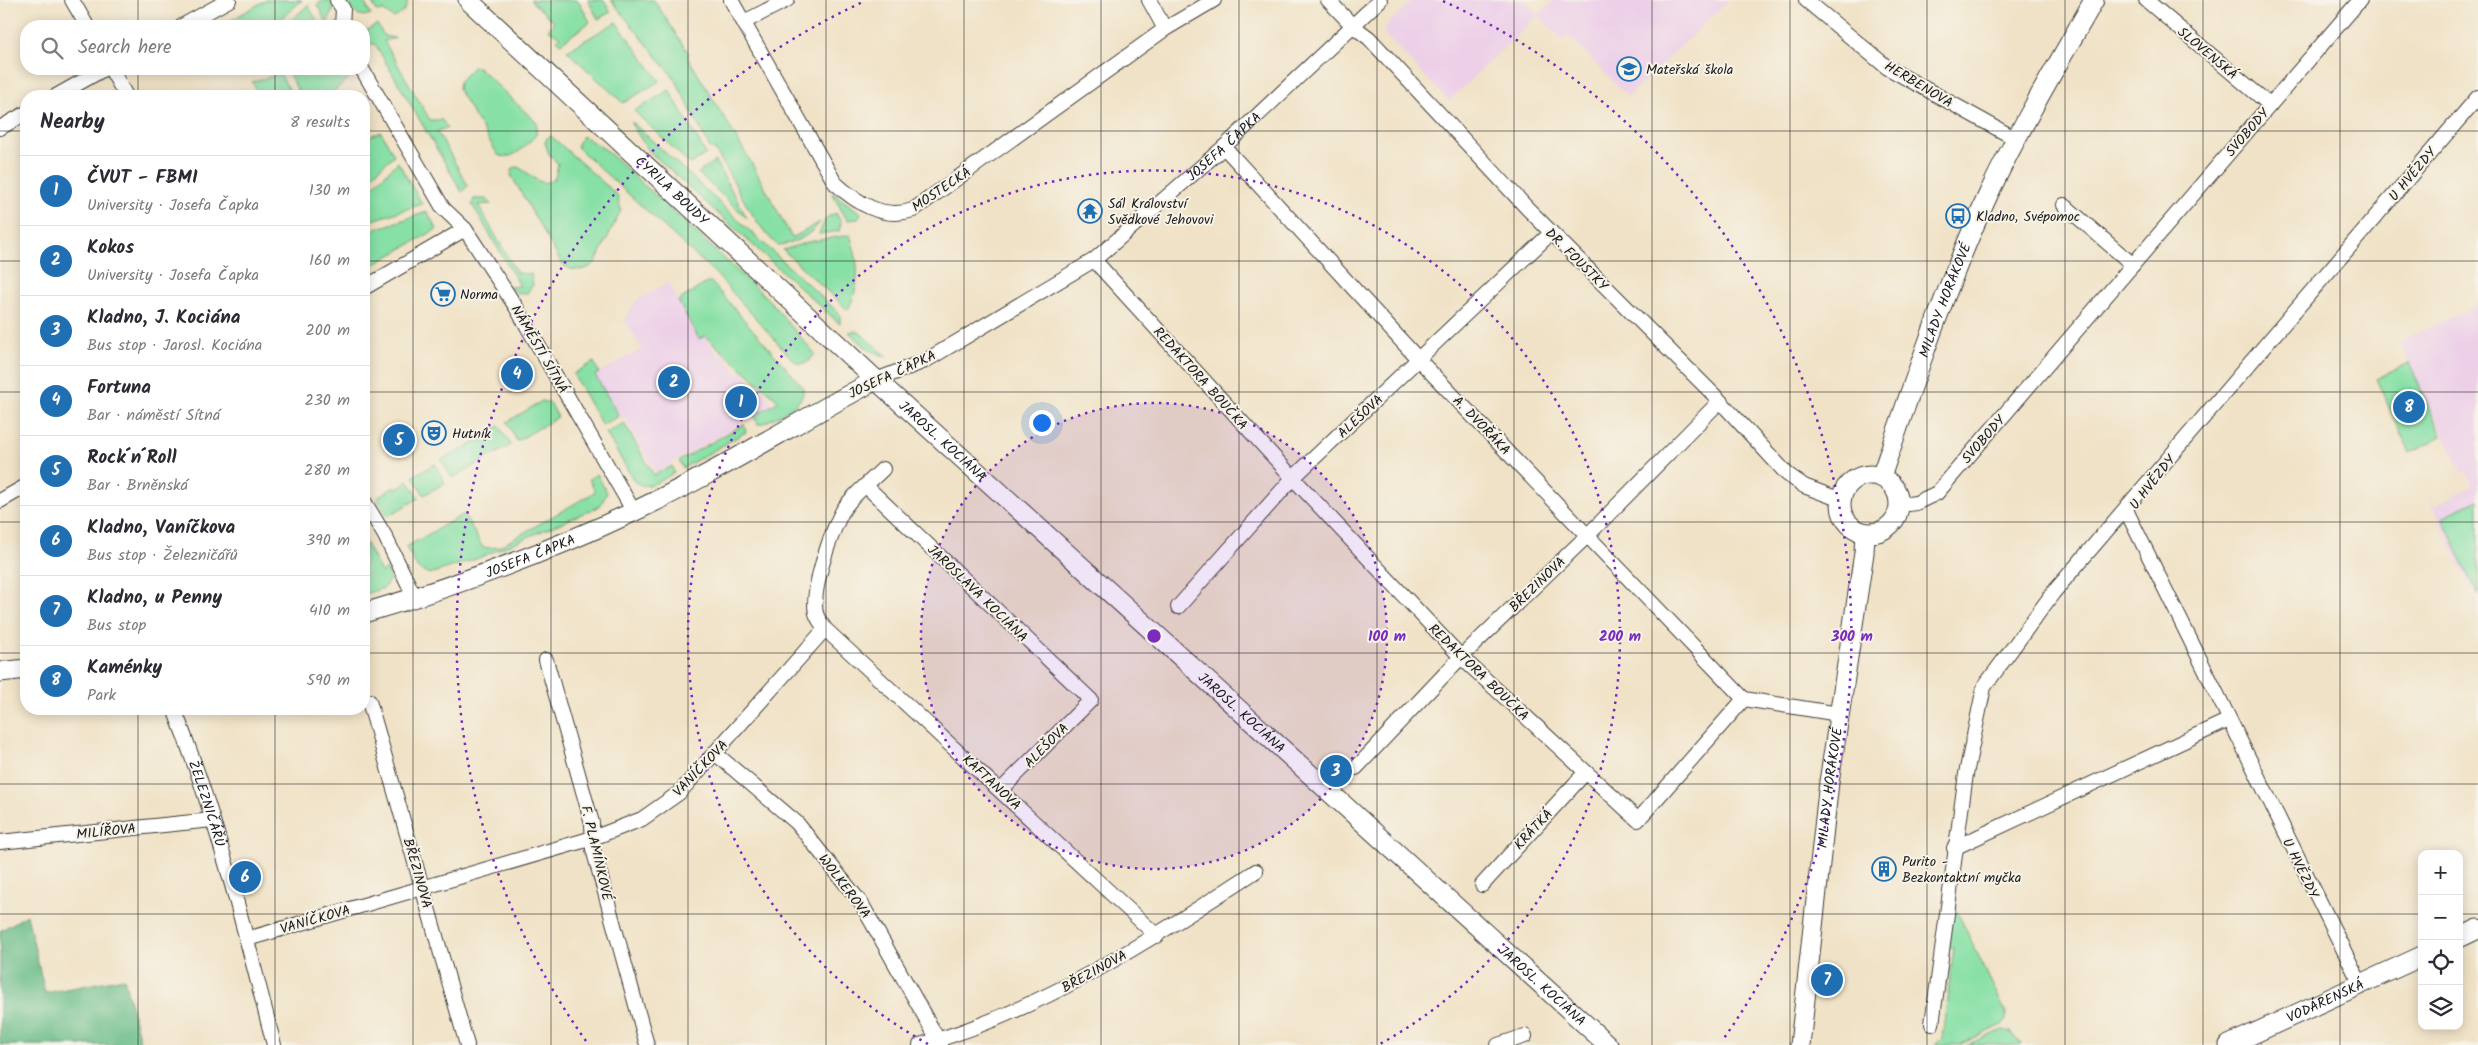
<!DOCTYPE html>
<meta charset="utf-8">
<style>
:root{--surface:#fff;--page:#f7f7f7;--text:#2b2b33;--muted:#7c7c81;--line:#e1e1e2;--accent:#1f6fb2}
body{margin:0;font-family:Kalam,sans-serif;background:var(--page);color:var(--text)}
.controls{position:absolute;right:15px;bottom:15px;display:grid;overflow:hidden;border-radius:10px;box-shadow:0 2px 12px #0003}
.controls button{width:45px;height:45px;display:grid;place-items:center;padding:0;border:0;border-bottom:1px solid var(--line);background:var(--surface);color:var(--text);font:25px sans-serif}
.you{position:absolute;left:1041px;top:422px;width:18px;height:18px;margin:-12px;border:4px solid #fff;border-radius:50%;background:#1a73e8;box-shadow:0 0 0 8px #1a73e833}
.badge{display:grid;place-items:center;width:32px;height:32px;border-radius:50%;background:var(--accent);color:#fff;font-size:16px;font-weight:700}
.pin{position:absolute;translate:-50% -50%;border:2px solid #fff;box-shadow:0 1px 5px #0006}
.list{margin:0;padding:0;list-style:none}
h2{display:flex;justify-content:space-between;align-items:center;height:65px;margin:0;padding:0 20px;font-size:21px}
h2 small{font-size:16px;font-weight:400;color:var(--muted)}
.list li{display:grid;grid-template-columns:32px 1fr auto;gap:15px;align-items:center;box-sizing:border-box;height:70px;padding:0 20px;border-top:1px solid var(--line)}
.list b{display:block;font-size:19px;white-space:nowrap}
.list p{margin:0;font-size:16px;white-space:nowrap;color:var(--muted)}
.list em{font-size:16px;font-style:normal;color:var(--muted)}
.icon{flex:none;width:28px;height:28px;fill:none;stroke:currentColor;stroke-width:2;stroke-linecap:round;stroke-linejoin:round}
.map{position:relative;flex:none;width:2478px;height:1045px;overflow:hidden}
.search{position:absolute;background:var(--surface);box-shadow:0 2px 12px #0003;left:20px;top:20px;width:350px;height:55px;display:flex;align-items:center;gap:12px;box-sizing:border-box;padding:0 18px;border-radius:20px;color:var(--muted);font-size:19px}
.panel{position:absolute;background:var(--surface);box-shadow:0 2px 12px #0003;left:20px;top:90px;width:350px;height:625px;border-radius:20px}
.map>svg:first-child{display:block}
.built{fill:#edd0e8}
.green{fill:#87e0a6;stroke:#527e61}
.forest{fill:#6dbe8b;stroke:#446d54}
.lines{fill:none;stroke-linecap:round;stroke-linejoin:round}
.street-casing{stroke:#3c3a36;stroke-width:16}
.secondary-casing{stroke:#3c3a36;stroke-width:21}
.street{stroke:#fff;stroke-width:14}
.secondary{stroke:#fff;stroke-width:19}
.grid{fill:none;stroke:#1c1c1c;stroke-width:1;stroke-opacity:0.55}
.ring{fill:none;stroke:#7b2cbf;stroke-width:2.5;stroke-dasharray:2.5 5}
.labels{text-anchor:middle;stroke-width:4;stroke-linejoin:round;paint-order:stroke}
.street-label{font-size:14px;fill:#1c1c1c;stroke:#f7f3e8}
.poi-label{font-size:14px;fill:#1c1c1c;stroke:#f7f3e8;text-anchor:start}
.centre{fill:#7b2cbf;stroke:#f7f3e8;stroke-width:2.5}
.ring-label{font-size:15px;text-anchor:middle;font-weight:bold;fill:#7b2cbf;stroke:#f7f3e8;stroke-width:4;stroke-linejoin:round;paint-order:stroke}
</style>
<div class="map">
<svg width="2478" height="1045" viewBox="0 0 2478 1045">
<rect width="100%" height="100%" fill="#f7f3e8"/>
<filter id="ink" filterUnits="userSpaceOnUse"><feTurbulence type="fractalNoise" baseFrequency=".02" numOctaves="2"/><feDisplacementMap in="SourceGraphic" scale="10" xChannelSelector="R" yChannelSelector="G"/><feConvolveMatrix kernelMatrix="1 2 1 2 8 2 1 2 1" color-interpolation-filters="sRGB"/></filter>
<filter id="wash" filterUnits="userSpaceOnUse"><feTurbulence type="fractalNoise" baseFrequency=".0096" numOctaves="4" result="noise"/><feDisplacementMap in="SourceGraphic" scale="20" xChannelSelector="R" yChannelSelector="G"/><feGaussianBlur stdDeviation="1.12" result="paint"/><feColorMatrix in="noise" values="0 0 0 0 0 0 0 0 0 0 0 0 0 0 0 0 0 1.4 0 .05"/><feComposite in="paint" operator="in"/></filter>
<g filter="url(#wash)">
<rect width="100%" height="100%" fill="#f0e2c6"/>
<!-- built -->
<path class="built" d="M 1413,0 L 1524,0 L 1538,15 L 1554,0 L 1729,0 L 1628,97 L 1569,36 L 1563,40 L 1538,15 L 1449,101 L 1384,34 L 1384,28 Z
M 668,282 L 699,338 L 705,336 L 719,356 L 724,353 L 737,374 L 743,371 L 756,392 L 763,389 L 773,405 L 656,472 L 624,417 L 621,418 L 619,416 L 595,375 L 642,349 L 627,323 L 623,321 L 636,301 Z
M 2478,305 L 2478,598 L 2460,565 L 2426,492 L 2434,505 L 2472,486 L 2466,471 L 2462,473 L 2399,342 Z"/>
<!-- green -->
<path class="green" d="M 266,0 L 302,0 L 273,26 L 221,26 Z
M 324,0 L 329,0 L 334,8 L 327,23 L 317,5 Z
M 346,0 L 363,0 L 371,15 C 357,18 352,11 346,0 Z
M 370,0 L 407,0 C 408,10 402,13 394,18 L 384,11 L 377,11 Z
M 530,0 L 578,0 L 590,22 L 561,43 L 557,40 L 560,37 L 548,29 L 554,22 Z
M 588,0 L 604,0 L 611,12 L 598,19 Z
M 611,0 L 654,0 L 689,54 L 687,56 L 752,164 L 792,238 L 820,222 C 811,235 793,245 777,245 C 749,219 736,181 714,149 L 711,150 L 675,79 Z
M 308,5 L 320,26 L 285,26 Z
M 616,22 L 660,81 L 623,103 L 567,51 Z
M 377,24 L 384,36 L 395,38 L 384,41 L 430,120 L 442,120 L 447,128 L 437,131 L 468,186 L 462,192 L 375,44 L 364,44 L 364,32 Z
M 473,67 L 478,67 L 537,123 L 536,135 C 526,145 513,162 498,155 L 458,89 L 459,82 Z
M 286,69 L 344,69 L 349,78 L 329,96 L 301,96 Z
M 280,74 L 293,96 L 260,96 L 252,82 Z
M 669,90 L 706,154 L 690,164 L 634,111 Z
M 632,122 L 840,314 L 840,324 L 649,151 L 631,124 Z
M 381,132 L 394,155 L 364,183 L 364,138 Z
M 551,136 L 617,195 L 621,210 L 595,263 C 586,272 571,272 562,264 L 511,175 L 513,168 L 517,167 C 531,172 540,191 555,178 L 558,164 L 549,154 L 545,143 L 547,138 Z
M 583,136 L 606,150 L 768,299 L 815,354 L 808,362 L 800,364 L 792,359 L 716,274 L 578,148 L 577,144 Z
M 715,161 L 747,218 L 698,173 Z
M 398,162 L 422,204 L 364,223 L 364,195 Z
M 832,193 L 861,213 L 858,219 L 847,220 Z
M 474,199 L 487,199 L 491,204 L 478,205 L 517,273 L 531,274 L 533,285 L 527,293 L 519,293 L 508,287 L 520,286 L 472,204 Z
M 427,212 L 437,229 L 364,270 L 364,233 Z
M 836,213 L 841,222 L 839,231 L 819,234 L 826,218 Z
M 850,235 C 859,262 861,284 848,310 L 783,250 L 808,242 Z
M 708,282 L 711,282 L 803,387 C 807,405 775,417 762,424 L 758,424 L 754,416 L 779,401 L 705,336 L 699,339 L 678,301 Z
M 854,331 L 859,332 L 887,357 L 869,350 L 849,332 Z
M 594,362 L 599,373 L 595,375 L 619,416 L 602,425 L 573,374 Z
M 2409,363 L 2442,436 L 2410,453 L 2376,379 Z
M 542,401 L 550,403 L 558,417 L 517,441 L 507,422 Z
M 624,423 L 654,475 L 672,466 L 674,473 C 661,480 647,492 634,481 L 606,433 Z
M 744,424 L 746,432 L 683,468 L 679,461 Z
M 499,426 L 511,445 L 452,478 L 441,460 L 482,439 L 481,437 Z
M 435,464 L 445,483 L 424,495 L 413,476 Z
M 597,474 L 607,493 L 600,506 L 479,558 L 430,574 L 418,569 L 406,547 L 464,514 L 483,548 L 499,547 L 595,492 L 589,479 Z
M 408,480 L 419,498 L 388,516 L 377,498 L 394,487 L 396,489 L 406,484 L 405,481 Z
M 2478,500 L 2478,595 L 2442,517 Z
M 365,542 L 381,572 L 387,569 L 390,579 L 384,588 L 364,594 Z
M 1954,905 L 2006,1013 L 2006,1020 L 2002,1025 L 1959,1045 L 1935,1045 L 1942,1038 L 1954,948 L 1945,946 Z
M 2003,1030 L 2011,1032 L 2022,1045 L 1966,1045 Z"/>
<!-- forest -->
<path class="forest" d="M 27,915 L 45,993 L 124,978 L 141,1045 L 0,1045 L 0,931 Z"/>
</g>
<g filter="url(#ink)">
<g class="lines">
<!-- street casing -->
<g class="street-casing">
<g id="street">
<path d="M 72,0 L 87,26"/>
<path d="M 337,0 L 343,9 L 342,26"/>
<path d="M 731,0 L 835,183 C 857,203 883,220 913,210 L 1165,29 L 1214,0"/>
<path d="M 1149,0 L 1165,29"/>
<path d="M 1328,0 L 1353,26 L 1369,38 L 1527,208 L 1720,401 L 1787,474 L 1804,486 L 1841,500"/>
<path d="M 1806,0 L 1888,68 L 2016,139"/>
<path d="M 2146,0 L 2270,105"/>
<path d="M 744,22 L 787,0"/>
<path d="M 182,26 L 229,0"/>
<path d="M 111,69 L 126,96"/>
<path d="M 362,69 L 443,208 L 465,229 L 516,307 L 634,512"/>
<path d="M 56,96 L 104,69"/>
<path d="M 0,128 L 26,113"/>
<path d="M 1224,147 L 1419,360 L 1744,699"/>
<path d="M 2064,205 L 2133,265"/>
<path d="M 1094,260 L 1293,478 L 1461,657 L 1638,820 L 1744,699"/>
<path d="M 364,288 L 465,229"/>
<path id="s1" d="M 876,380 L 925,361 L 1094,260 L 1224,147 L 1380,0"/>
<path d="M 883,469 C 871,481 855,493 845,507 C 833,525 808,596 817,616 C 819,621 823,625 825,629 L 1157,936"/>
<path d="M 866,486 L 1091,700 L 1001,790"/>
<path d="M 0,501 L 26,486"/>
<path d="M 364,501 L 385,536 L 415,598"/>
<path d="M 1900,505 L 1916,503 L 1937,493 L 2360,0"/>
<path d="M 2126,510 L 2361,985"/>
<path d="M 1178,607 L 1293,478 L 1551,233"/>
<path d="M 546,660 L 592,823 L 593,849 L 647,1045"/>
<path d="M 1744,699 L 1839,714"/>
<path d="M 369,701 L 467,1045"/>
<path id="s2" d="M 174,709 C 217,817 245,932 274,1045"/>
<path d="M 716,754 L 797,823 L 861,903 L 941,1045"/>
<path d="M 1356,768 L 1461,657 L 1587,536 L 1720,401"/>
<path d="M 0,842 L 212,820"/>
<path d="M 1954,848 L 2229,720"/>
<path d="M 1482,885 L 1585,773"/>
<path d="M 247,939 L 593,838 L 642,819 L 679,793 L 825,629"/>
<path d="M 1932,1024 L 1966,774 L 1984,687 L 2053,593 L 2478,97"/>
<path d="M 920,1045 C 1042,1011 1150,940 1256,871"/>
<path d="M 1498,1045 L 1525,1036"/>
</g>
</g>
<!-- secondary casing -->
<g class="secondary-casing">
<g id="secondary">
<path id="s3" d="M 468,0 L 876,380 L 1608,1045"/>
<circle cx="1870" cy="504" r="29"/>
<path id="s4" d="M 1881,477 C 1914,381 1946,285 1989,193 C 2020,127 2058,64 2094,0"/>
<path id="s5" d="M 364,613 C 456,586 546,553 633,512 C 716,473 795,423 876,380"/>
<path d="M 0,672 L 26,669"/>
<path d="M 2459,938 L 2478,929"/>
<path id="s6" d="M 1800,1045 L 1829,782 L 1864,553 L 1865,533"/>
<path id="s7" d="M 2229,1045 L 2422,956"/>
</g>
</g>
<!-- street -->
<use href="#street" class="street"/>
<!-- secondary -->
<use href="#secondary" class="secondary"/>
</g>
</g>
<!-- grid -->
<path class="grid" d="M 138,0 L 138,26M 275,0 L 275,26M 413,0 L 413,1045M 551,0 L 551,1045M 688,0 L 688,1045M 826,0 L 826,1045M 964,0 L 964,1045M 1101,0 L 1101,1045M 1239,0 L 1239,1045M 1377,0 L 1377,1045M 1514,0 L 1514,1045M 1652,0 L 1652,1045M 1790,0 L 1790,1045M 1927,0 L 1927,1045M 2065,0 L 2065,1045M 2203,0 L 2203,1045M 2340,0 L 2340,1045M 138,69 L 138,96M 275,69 L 275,96M 0,131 L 26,131M 364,131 L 2478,131M 0,261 L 26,261M 364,261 L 2478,261M 0,392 L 26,392M 364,392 L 2478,392M 0,522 L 26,522M 364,522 L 2478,522M 0,653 L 26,653M 364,653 L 2478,653M 138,709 L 138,1045M 275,709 L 275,1045M 0,784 L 2478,784M 0,914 L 2422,914M 2459,914 L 2478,914"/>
<!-- distance rings -->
<circle cx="1154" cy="636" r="233" fill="#7b2cbf" fill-opacity=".12"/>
<g class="ring">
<circle cx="1154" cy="636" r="233"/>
<path d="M928 1044A466 466 0 1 1 1380 1044"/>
<path d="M586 1041A698 698 0 0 1 865 1M1443 1A698 698 0 0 1 1722 1041"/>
</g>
<!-- icons -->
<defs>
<g id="school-ring" transform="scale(1.25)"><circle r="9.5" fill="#f7f3e8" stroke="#1f6fb2" stroke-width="1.5"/><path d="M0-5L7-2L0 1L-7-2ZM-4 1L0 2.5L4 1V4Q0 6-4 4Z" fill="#1f6fb2"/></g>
<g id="temple-ring" transform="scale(1.25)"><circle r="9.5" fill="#f7f3e8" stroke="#1f6fb2" stroke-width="1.5"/><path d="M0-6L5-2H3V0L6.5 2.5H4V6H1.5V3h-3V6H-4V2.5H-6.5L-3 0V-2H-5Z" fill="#1f6fb2"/></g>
<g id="bus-ring" transform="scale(1.25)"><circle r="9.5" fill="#f7f3e8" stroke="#1f6fb2" stroke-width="1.5"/><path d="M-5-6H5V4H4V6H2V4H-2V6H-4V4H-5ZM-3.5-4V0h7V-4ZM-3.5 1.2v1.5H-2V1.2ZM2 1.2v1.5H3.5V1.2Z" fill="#1f6fb2"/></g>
<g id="supermarket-ring" transform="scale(1.25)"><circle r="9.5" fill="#f7f3e8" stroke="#1f6fb2" stroke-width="1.5"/><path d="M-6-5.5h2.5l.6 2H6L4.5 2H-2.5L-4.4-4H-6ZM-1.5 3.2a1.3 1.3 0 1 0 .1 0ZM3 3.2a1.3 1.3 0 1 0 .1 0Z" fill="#1f6fb2"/></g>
<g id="theatre-ring" transform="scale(1.25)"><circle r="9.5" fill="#f7f3e8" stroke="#1f6fb2" stroke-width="1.5"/><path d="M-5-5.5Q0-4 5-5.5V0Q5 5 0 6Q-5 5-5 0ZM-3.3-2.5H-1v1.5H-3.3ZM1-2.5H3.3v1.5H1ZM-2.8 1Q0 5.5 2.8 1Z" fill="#1f6fb2"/></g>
<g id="building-ring" transform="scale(1.25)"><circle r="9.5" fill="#f7f3e8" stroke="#1f6fb2" stroke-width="1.5"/><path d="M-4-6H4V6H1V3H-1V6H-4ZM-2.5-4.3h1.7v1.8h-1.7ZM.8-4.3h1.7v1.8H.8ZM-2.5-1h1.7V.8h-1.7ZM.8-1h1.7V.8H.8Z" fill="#1f6fb2"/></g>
</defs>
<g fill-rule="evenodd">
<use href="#school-ring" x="1629" y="69"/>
<use href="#temple-ring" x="1090" y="211"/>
<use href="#bus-ring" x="1958" y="216"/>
<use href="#supermarket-ring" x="443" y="294"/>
<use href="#theatre-ring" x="434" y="433"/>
<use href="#building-ring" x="1884" y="869"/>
</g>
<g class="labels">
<!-- street labels -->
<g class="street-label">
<text transform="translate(2208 53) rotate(40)" y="5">SLOVENSKÁ</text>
<text transform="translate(1919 84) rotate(31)" y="5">HERBENOVA</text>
<text transform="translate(2247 132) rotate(-49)" y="5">SVOBODY</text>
<text dy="5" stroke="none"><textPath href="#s1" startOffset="422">JOSEFA ČAPKA</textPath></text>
<text transform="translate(2412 174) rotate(-50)" y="5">U HVĚZDY</text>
<text transform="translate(941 189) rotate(-34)" y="5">MOSTECKÁ</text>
<text dy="5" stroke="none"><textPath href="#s3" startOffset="279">CYRILA BOUDY</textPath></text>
<text transform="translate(1577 259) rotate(45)" y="5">DR. FOUSTKY</text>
<text dy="5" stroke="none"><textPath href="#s4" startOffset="188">MILADY HORÁKOVÉ</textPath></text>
<text transform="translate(540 349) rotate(60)" y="5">NÁMĚSTÍ SÍTNÁ</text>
<text transform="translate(892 374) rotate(-25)" y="5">JOSEFA ČAPKA</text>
<text transform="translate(1201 378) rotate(48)" y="5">REDAKTORA BOUČKA</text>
<text transform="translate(1360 416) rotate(-43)" y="5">ALEŠOVA</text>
<text transform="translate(1482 425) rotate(46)" y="5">A. DVOŘÁKA</text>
<text transform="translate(1983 439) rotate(-49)" y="5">SVOBODY</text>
<text dy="5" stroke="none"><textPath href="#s3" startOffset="648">JAROSL. KOCIÁNA</textPath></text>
<text transform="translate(2152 482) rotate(-52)" y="5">U HVĚZDY</text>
<text dy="5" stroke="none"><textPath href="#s5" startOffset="176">JOSEFA ČAPKA</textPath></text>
<text transform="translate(1537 584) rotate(-44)" y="5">BŘEZINOVA</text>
<text transform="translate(978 593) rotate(44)" y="5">JAROSLAVA KOCIÁNA</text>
<text transform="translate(1479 672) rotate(44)" y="5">REDAKTORA BOUČKA</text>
<text dy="5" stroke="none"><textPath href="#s3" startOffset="1052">JAROSL. KOCIÁNA</textPath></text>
<text transform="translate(1046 745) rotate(-45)" y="5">ALEŠOVA</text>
<text transform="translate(700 768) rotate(-46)" y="5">VANÍČKOVA</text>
<text transform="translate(992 782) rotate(43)" y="5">KAFTANOVA</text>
<text dy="5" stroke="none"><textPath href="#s6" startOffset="259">MILADY HORÁKOVÉ</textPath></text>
<text dy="5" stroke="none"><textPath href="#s2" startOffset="100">ŽELEZNIČÁŘŮ</textPath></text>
<text transform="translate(1533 829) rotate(-47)" y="5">KRÁTKÁ</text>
<text transform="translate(106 831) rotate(-6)" y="5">MILÍŘOVA</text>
<text transform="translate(597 853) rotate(77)" y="5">F. PLAMÍNKOVÉ</text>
<text transform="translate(2301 868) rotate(64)" y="5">U HVĚZDY</text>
<text transform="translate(418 873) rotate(74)" y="5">BŘEZINOVA</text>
<text transform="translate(845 886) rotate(53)" y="5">WOLKEROVA</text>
<text transform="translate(315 919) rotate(-16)" y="5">VANÍČKOVA</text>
<text transform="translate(1094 971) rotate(-29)" y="5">BŘEZINOVA</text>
<text dy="5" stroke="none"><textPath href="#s3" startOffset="1458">JAROSL. KOCIÁNA</textPath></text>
<text dy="5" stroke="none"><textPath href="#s7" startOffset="106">VODÁRENSKÁ</textPath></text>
</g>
<!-- poi labels -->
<g class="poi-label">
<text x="1646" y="74">Mateřská škola</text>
<text x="1108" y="208">Sál Království<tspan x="1108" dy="16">Svědkové Jehovovi</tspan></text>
<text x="1976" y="221">Kladno, Svépomoc</text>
<text x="460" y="299">Norma</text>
<text x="452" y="438">Hutník</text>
<text x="1902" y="866">Purito -<tspan x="1902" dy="16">Bezkontaktní myčka</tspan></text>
</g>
</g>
<circle cx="1154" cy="636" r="8" class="centre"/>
<g class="ring-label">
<text x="1387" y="641">100 m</text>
<text x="1620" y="641">200 m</text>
<text x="1852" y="641">300 m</text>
</g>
</svg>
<div class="controls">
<button>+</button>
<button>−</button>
<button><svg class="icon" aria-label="locate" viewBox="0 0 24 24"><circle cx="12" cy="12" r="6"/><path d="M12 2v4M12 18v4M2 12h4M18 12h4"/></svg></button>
<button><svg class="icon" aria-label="layers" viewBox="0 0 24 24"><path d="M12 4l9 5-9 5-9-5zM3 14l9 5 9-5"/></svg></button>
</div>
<div class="you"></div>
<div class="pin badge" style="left:741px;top:402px">1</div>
<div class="pin badge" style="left:674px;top:382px">2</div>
<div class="pin badge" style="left:1336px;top:771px">3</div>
<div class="pin badge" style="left:517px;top:374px">4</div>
<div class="pin badge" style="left:399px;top:440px">5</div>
<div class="pin badge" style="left:245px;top:877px">6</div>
<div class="pin badge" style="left:1827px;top:980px">7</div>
<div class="pin badge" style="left:2409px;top:407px">8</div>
<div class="search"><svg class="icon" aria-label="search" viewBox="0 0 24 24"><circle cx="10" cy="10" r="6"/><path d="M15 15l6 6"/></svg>Search here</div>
<section class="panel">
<h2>Nearby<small>8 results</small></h2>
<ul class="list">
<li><span class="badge">1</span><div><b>ČVUT - FBMI</b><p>University · Josefa Čapka</p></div><em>130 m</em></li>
<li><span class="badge">2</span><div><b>Kokos</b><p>University · Josefa Čapka</p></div><em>160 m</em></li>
<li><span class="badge">3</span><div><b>Kladno, J. Kociána</b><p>Bus stop · Jarosl. Kociána</p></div><em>200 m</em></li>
<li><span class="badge">4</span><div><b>Fortuna</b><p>Bar · náměstí Sítná</p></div><em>230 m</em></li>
<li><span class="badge">5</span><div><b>Rock´n´Roll</b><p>Bar · Brněnská</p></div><em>280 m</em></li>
<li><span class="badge">6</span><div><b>Kladno, Vaníčkova</b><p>Bus stop · Železničářů</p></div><em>390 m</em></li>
<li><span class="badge">7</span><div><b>Kladno, u Penny</b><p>Bus stop</p></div><em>410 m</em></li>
<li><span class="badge">8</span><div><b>Kaménky</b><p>Park</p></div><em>590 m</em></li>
</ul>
</section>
</div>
